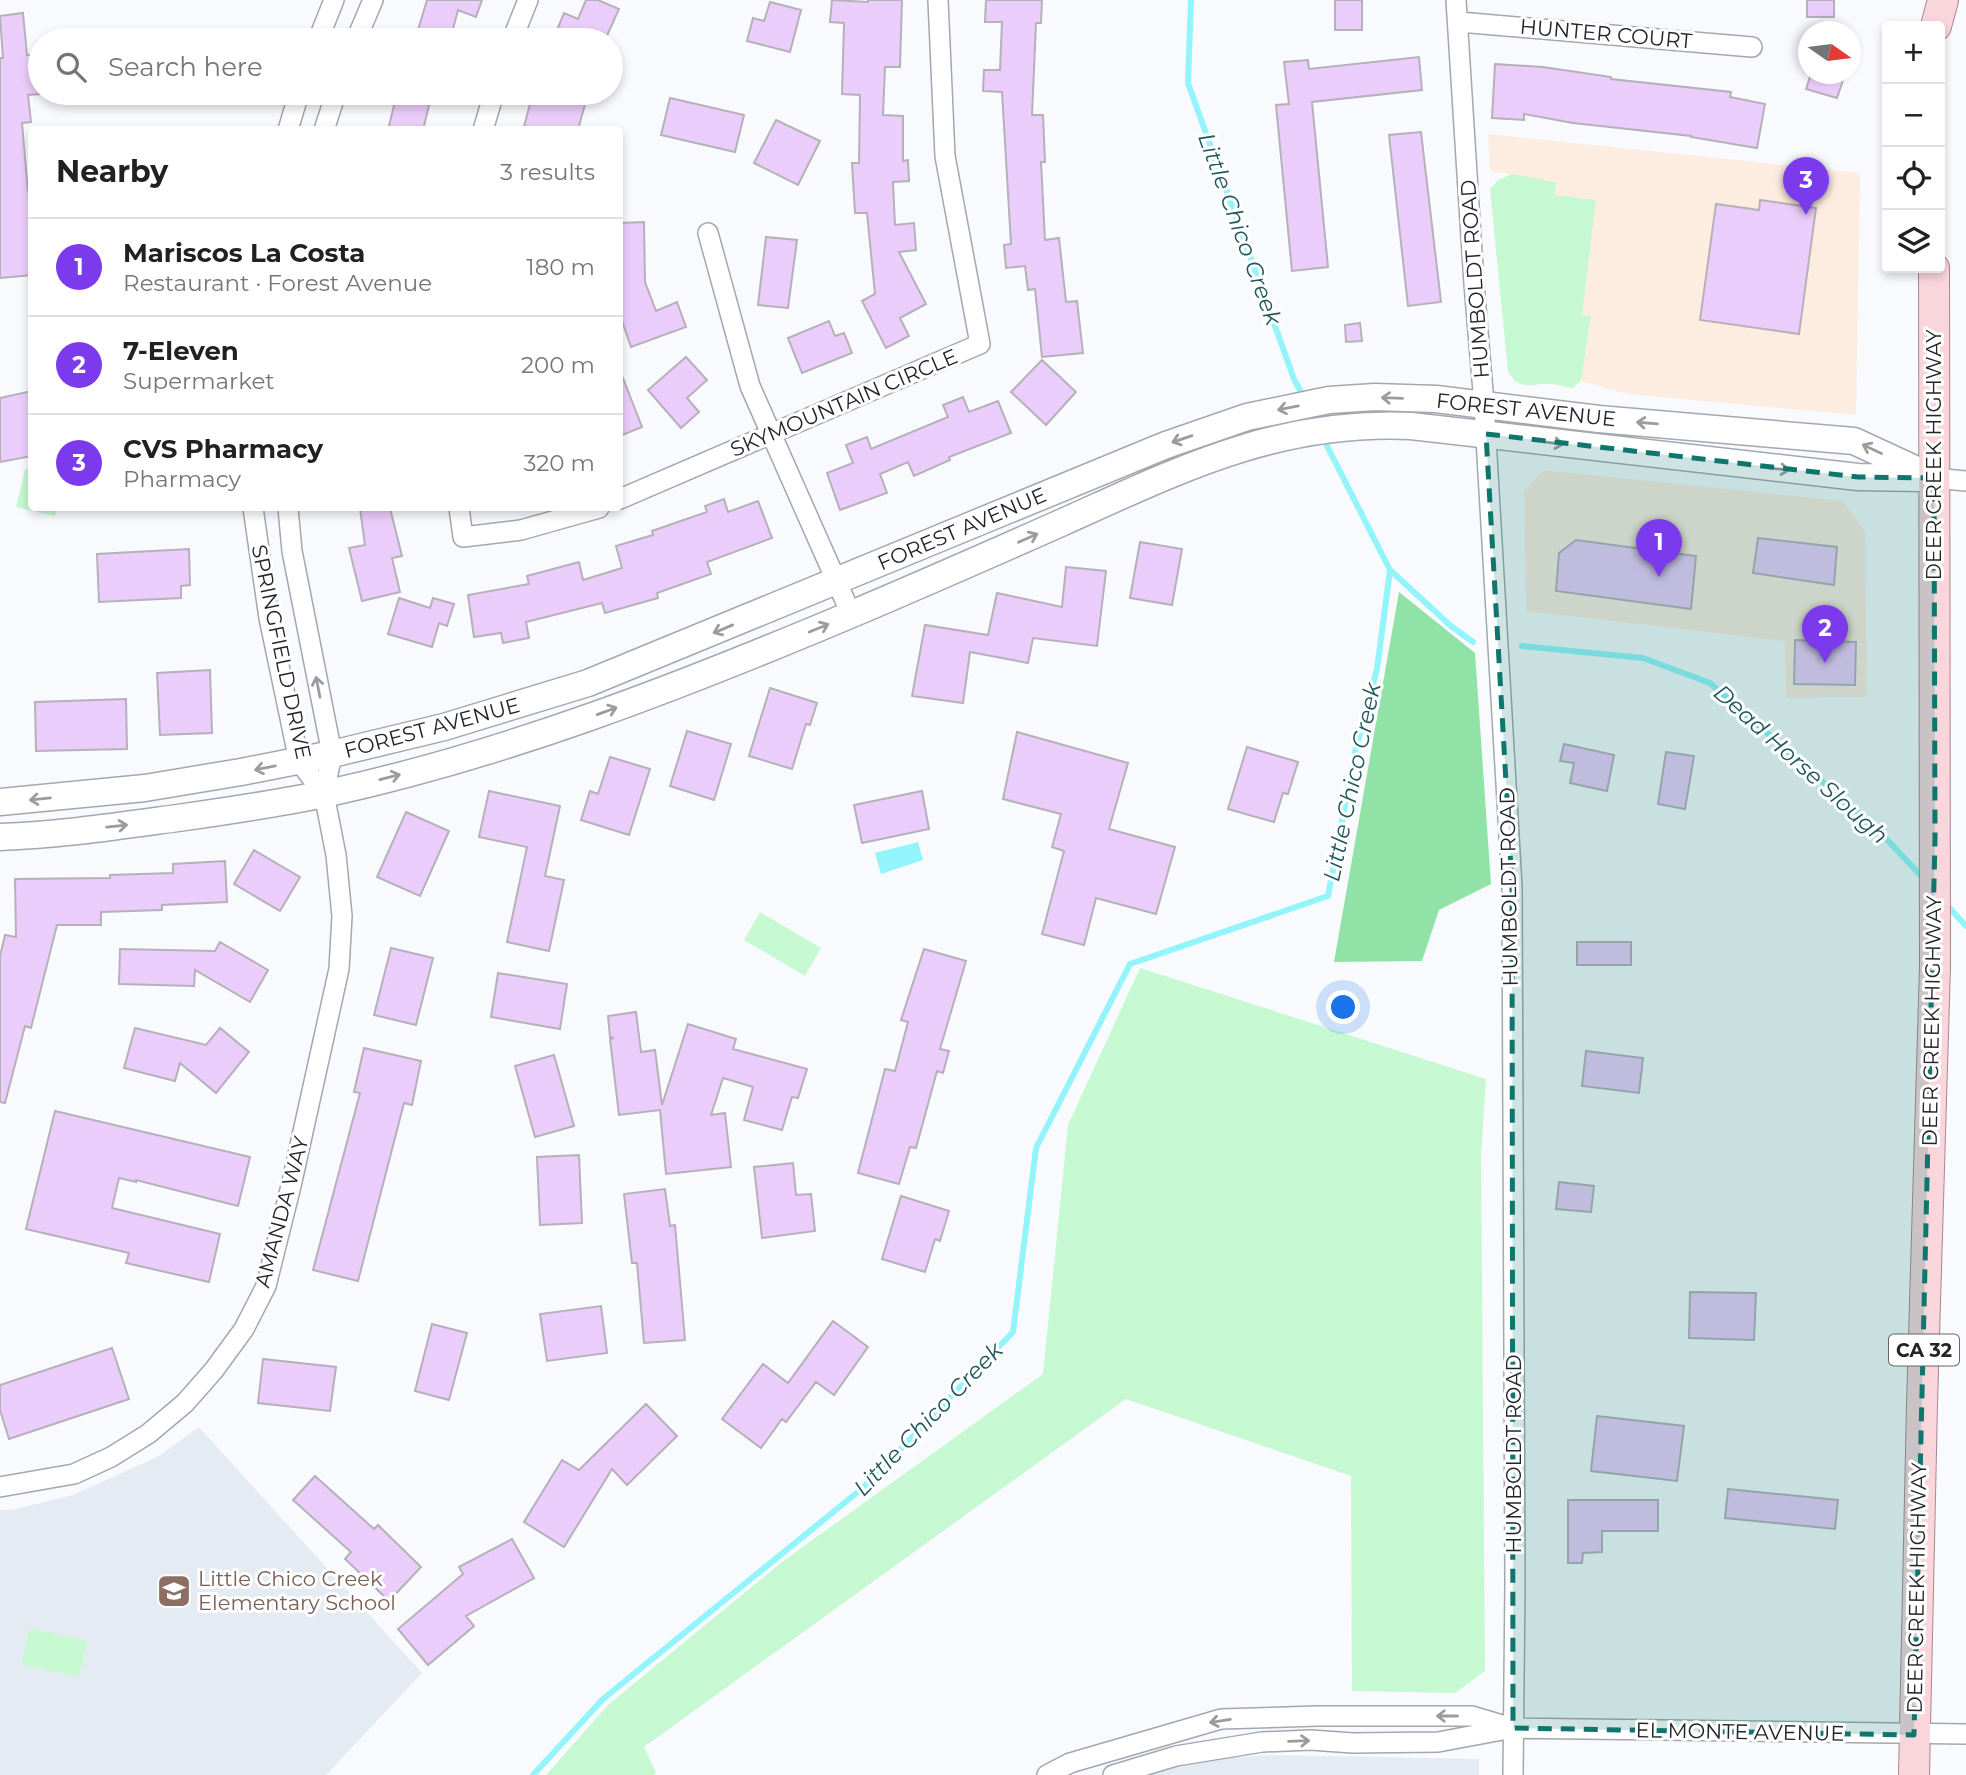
<!DOCTYPE html>
<meta charset="utf-8">
<style>
:root{--surface:#fff;--page:#f2f2f2;--text:#202124;--muted:#757577;--line:#e0e0e0;--accent:#7c3aed}
body{margin:0;font-family:Montserrat,sans-serif;background:var(--page);color:var(--text)}
.controls{position:absolute;right:21px;top:21px;display:grid;overflow:hidden;border-radius:7px;box-shadow:0 4px 10px #0003}
.controls button{width:63px;height:63px;display:grid;place-items:center;padding:0;border:0;border-bottom:2px solid var(--line);background:var(--surface);color:var(--text);font:35px sans-serif}
.compass{position:absolute;left:1798px;top:21px;width:63px;height:63px;border-radius:50%;background:var(--surface);box-shadow:0 4px 10px #0003;rotate:104deg}
.you{position:absolute;left:1344px;top:1008px;width:24px;height:24px;margin:-18px;border:5px solid #fff;border-radius:50%;background:#1a73e8;box-shadow:0 0 0 10px #1a73e833}
.badge{display:grid;place-items:center;width:46px;height:46px;border-radius:50%;background:var(--accent);color:#fff;font-size:23px;font-weight:700}
.pin{position:absolute;translate:-50% -58px;filter:drop-shadow(0 2px 4px #0008)}
.pin::after{content:'';position:absolute;top:37px;width:24px;height:21px;background:inherit;clip-path:polygon(0 0,100% 0,50% 100%)}
.list{margin:0;padding:0;list-style:none}
h2{display:flex;justify-content:space-between;align-items:center;height:91px;margin:0;padding:0 28px;font-size:30px}
h2 small{font-size:23px;font-weight:400;color:var(--muted)}
.list li{display:grid;grid-template-columns:46px 1fr auto;gap:21px;align-items:center;box-sizing:border-box;height:98px;padding:0 28px;border-top:2px solid var(--line)}
.list b{display:block;font-size:26px;white-space:nowrap}
.list p{margin:0;font-size:23px;white-space:nowrap;color:var(--muted)}
.list em{font-size:23px;font-style:normal;color:var(--muted)}
.icon{flex:none;width:38px;height:38px;fill:none;stroke:currentColor;stroke-width:2;stroke-linecap:round;stroke-linejoin:round}
.map{position:relative;flex:none;width:1966px;height:1775px;overflow:hidden}
.search{position:absolute;background:var(--surface);box-shadow:0 4px 10px #0003;left:28px;top:28px;width:595px;height:77px;display:flex;align-items:center;gap:18px;box-sizing:border-box;padding:0 24px;border-radius:38px;color:var(--muted);font-size:26px}
.panel{position:absolute;background:var(--surface);box-shadow:0 4px 10px #0003;left:28px;top:126px;width:595px;height:385px;border-radius:7px}
.map>svg:first-child{display:block}
.commercial{fill:#fdede1}
.built{fill:#e5ebf3}
.green{fill:#c6f8d2}
.forest{fill:#90e2a7}
.water{fill:#93f5fb}
.lines{fill:none;stroke-linecap:round;stroke-linejoin:round}
.stream{stroke:#93f5fb;stroke-width:6}
.building{fill:#ebcdfb;stroke:#b6b0b9;stroke-width:2}
.street-casing{stroke:#a2a8af;stroke-width:22}
.secondary-casing{stroke:#a2a8af;stroke-width:29}
.primary-casing{stroke:#aa868e;stroke-width:32}
.street{stroke:#fff;stroke-width:19}
.secondary{stroke:#fff;stroke-width:26}
.primary{stroke:#f8d6dc;stroke-width:30}
.oneway{stroke:#9c9c9e}
.marked{fill:#0f766e;fill-opacity:0.2;stroke:#0f766e;stroke-width:5;stroke-dasharray:14 9;stroke-linejoin:round}
.labels{text-anchor:middle;stroke-width:6;stroke-linejoin:round;paint-order:stroke}
.shield{fill:#fff;stroke:#646668;stroke-width:2}
.shield-label{font-size:19px;font-weight:bold;fill:#222427}
.street-label{font-size:21px;fill:#222427;stroke:#fff}
.education-label{font-size:21px;fill:#785e54;stroke:#fff;text-anchor:start}
.water-label{font-size:23px;font-style:italic;fill:#20585c;stroke:#fff}
</style>
<div class="map">
<svg width="1966" height="1775" viewBox="0 0 1966 1775">
<rect width="100%" height="100%" fill="#f8fafe"/>
<!-- commercial -->
<path class="commercial" d="M 1488,134 L 1860,173 L 1856,415 L 1627,394 L 1581,381 L 1591,317 L 1582,315 L 1555,195 L 1556,182 L 1490,171 Z
M 1543,470 L 1843,501 L 1865,532 L 1867,697 L 1786,698 L 1785,641 L 1526,611 L 1524,492 Z"/>
<!-- built -->
<path class="built" d="M 199,1427 L 422,1673 L 326,1775 L 0,1775 L 0,1510 L 11,1510 L 73,1495 L 159,1456 Z
M 1272,1755 L 1479,1759 L 1479,1775 L 1124,1775 L 1131,1768 L 1223,1758 Z"/>
<!-- green -->
<path class="green" d="M 1512,174 L 1556,182 L 1555,195 L 1596,200 L 1582,315 L 1591,316 L 1581,381 L 1573,388 C 1564,387 1553,383 1544,384 C 1527,385 1519,389 1508,372 L 1490,189 L 1498,180 Z
M 25,469 L 31,470 L 32,508 L 57,508 L 55,516 L 16,507 Z
M 760,912 L 821,948 L 805,976 L 744,940 Z
M 1140,968 L 1486,1079 L 1481,1156 L 1485,1671 L 1455,1693 L 1352,1691 L 1351,1476 L 1126,1399 L 644,1747 L 656,1773 L 653,1775 L 546,1775 L 608,1705 L 782,1562 L 1043,1374 L 1068,1125 Z
M 30,1628 L 87,1641 L 79,1677 L 22,1664 Z"/>
<!-- forest -->
<path class="forest" d="M 1399,592 L 1475,653 L 1491,884 L 1439,910 L 1422,961 L 1334,962 Z"/>
<!-- water -->
<path class="water" d="M 918,842 L 923,860 L 881,874 L 875,853 Z"/>
<g class="lines">
<!-- stream -->
<path class="stream" d="M 1191,0 L 1188,83 L 1294,379 L 1304,398
M 1390,570 L 1451,626 L 1473,642
M 1522,646 L 1643,658 L 1710,683 L 1878,830 L 1925,880
M 1946,904 L 1966,926
M 533,1775 L 603,1699 L 864,1487 L 1013,1332 L 1036,1148 L 1130,964 L 1328,896 L 1355,752 L 1377,669 L 1390,570 L 1322,436"/>
</g>
<!-- building -->
<path class="building" d="M 427,0 L 482,0 L 476,17 L 458,10 L 450,40 L 415,40 Z
M 586,0 L 598,0 L 619,9 L 605,40 L 562,40 L 554,37 L 564,13 L 578,19 Z
M 832,0 L 868,2 L 868,0 L 902,0 L 900,67 L 885,67 L 883,115 L 903,116 L 903,161 L 908,160 L 909,181 L 893,182 L 895,225 L 914,223 L 916,250 L 899,252 L 926,304 L 900,318 L 909,336 L 886,348 L 862,301 L 875,294 L 867,213 L 855,213 L 852,163 L 859,163 L 860,95 L 842,94 L 844,23 L 830,22 Z
M 986,0 L 1042,0 L 1041,23 L 1036,23 L 1032,115 L 1043,115 L 1045,162 L 1041,162 L 1045,240 L 1059,238 L 1066,302 L 1077,301 L 1083,353 L 1042,357 L 1035,289 L 1028,290 L 1025,266 L 1006,268 L 1004,245 L 1011,244 L 1002,92 L 983,91 L 984,70 L 1000,70 L 1002,22 L 985,22 Z
M 1335,0 L 1362,0 L 1362,30 L 1335,30 Z
M 1807,0 L 1834,0 L 1834,17 L 1807,17 Z
M 770,2 L 801,10 L 790,52 L 747,41 L 753,18 L 764,21 Z
M 23,13 L 27,55 L 40,54 L 40,94 L 28,95 L 31,122 L 22,123 L 28,192 L 32,192 L 32,275 L 0,278 L 0,58 L 3,58 L 0,16 Z
M 1419,57 L 1422,90 L 1312,102 L 1328,267 L 1292,271 L 1276,105 L 1289,104 L 1284,62 L 1308,60 L 1309,69 Z
M 1495,64 L 1543,67 L 1611,77 L 1611,79 L 1731,92 L 1730,97 L 1765,104 L 1757,148 L 1691,137 L 1691,136 L 1573,123 L 1524,114 L 1524,120 L 1492,118 Z
M 1811,74 L 1845,74 L 1837,98 L 1806,89 Z
M 397,93 L 432,93 L 423,130 L 388,130 Z
M 533,93 L 588,93 L 578,130 L 523,130 Z
M 670,98 L 744,115 L 735,152 L 661,135 Z
M 776,120 L 820,141 L 798,185 L 754,163 Z
M 1421,132 L 1441,302 L 1408,306 L 1389,135 Z
M 1760,200 L 1816,208 L 1799,334 L 1700,320 L 1716,204 L 1759,210 Z
M 644,222 L 645,282 L 656,311 L 677,302 L 686,327 L 631,347 L 620,315 L 620,223 Z
M 766,237 L 797,240 L 788,308 L 758,305 Z
M 829,321 L 835,336 L 844,333 L 852,353 L 802,373 L 788,338 Z
M 1360,323 L 1362,341 L 1346,342 L 1345,325 Z
M 686,357 L 707,380 L 687,398 L 699,412 L 681,428 L 648,390 Z
M 1042,360 L 1076,392 L 1046,425 L 1011,392 Z
M 621,373 L 642,427 L 620,436 L 620,374 Z
M 32,391 L 32,456 L 0,462 L 0,398 Z
M 963,397 L 969,412 L 998,401 L 1011,433 L 949,457 L 950,460 L 914,476 L 908,462 L 880,474 L 887,493 L 840,510 L 827,473 L 853,463 L 846,445 L 867,437 L 871,449 L 948,417 L 943,405 Z
M 724,499 L 728,512 L 758,501 L 772,538 L 707,562 L 711,574 L 657,593 L 658,598 L 605,613 L 602,603 L 526,622 L 529,638 L 503,643 L 501,633 L 474,637 L 468,595 L 529,584 L 527,576 L 579,562 L 583,580 L 622,568 L 616,546 L 653,535 L 652,531 L 707,512 L 705,506 Z
M 360,508 L 390,508 L 402,556 L 392,558 L 400,592 L 362,601 L 349,548 L 365,545 Z
M 1758,538 L 1837,547 L 1834,585 L 1753,573 Z
M 1576,540 L 1696,556 L 1691,609 L 1556,591 L 1559,553 Z
M 1140,542 L 1182,549 L 1172,605 L 1130,598 Z
M 189,549 L 190,585 L 181,586 L 181,598 L 99,602 L 97,554 Z
M 1066,567 L 1106,571 L 1097,646 L 1033,638 L 1028,663 L 970,652 L 963,703 L 912,696 L 925,625 L 988,635 L 997,593 L 1062,607 Z
M 399,598 L 430,608 L 433,598 L 454,604 L 447,626 L 439,623 L 432,647 L 388,634 Z
M 1795,640 L 1856,642 L 1855,685 L 1794,684 Z
M 210,670 L 212,733 L 160,735 L 157,673 Z
M 770,688 L 817,703 L 810,725 L 806,724 L 792,769 L 749,756 Z
M 126,699 L 127,749 L 36,751 L 35,702 Z
M 687,731 L 731,744 L 714,800 L 670,786 Z
M 1017,732 L 1128,763 L 1109,829 L 1175,847 L 1156,914 L 1096,898 L 1084,945 L 1042,934 L 1064,851 L 1052,847 L 1061,814 L 1003,799 Z
M 1564,744 L 1614,755 L 1607,791 L 1570,783 L 1574,763 L 1560,761 Z
M 1247,747 L 1298,762 L 1288,794 L 1283,793 L 1274,822 L 1228,809 Z
M 1666,752 L 1694,756 L 1685,809 L 1658,804 Z
M 610,757 L 650,769 L 629,835 L 581,820 L 590,791 L 598,794 Z
M 489,791 L 560,806 L 545,876 L 564,880 L 549,951 L 507,942 L 527,847 L 479,837 Z
M 922,791 L 929,829 L 862,843 L 854,805 Z
M 406,812 L 449,831 L 420,896 L 377,877 Z
M 254,850 L 300,877 L 280,911 L 234,884 Z
M 225,861 L 227,902 L 162,905 L 162,910 L 101,912 L 101,925 L 57,925 L 31,1028 L 25,1026 L 5,1103 L 0,1102 L 0,956 L 5,935 L 16,937 L 15,879 L 110,878 L 110,875 L 173,873 L 173,864 Z
M 220,942 L 268,970 L 250,1002 L 195,970 L 194,986 L 119,984 L 120,949 L 215,951 Z
M 1577,942 L 1631,942 L 1631,965 L 1577,965 Z
M 391,948 L 433,958 L 416,1025 L 374,1015 Z
M 924,949 L 966,961 L 940,1049 L 949,1051 L 943,1073 L 937,1071 L 916,1148 L 910,1147 L 899,1184 L 858,1173 L 885,1069 L 895,1071 L 908,1022 L 901,1020 Z
M 498,973 L 567,984 L 560,1029 L 491,1017 Z
M 636,1012 L 641,1052 L 655,1050 L 662,1105 L 688,1024 L 736,1039 L 733,1049 L 807,1069 L 798,1098 L 792,1097 L 782,1130 L 744,1120 L 753,1087 L 723,1078 L 711,1115 L 725,1113 L 731,1167 L 666,1174 L 660,1110 L 619,1115 L 610,1039 L 614,1038 L 610,1037 L 608,1016 Z
M 135,1028 L 206,1045 L 220,1028 L 249,1052 L 216,1093 L 180,1063 L 175,1081 L 124,1068 Z
M 364,1048 L 421,1061 L 412,1105 L 404,1103 L 358,1281 L 313,1270 L 360,1093 L 354,1092 Z
M 1586,1051 L 1643,1058 L 1639,1093 L 1582,1086 Z
M 554,1055 L 574,1126 L 535,1137 L 515,1066 Z
M 55,1111 L 250,1157 L 238,1206 L 136,1180 L 136,1182 L 119,1178 L 112,1208 L 220,1234 L 209,1282 L 126,1263 L 129,1253 L 26,1229 Z
M 579,1155 L 582,1223 L 540,1225 L 537,1157 Z
M 793,1163 L 796,1195 L 811,1194 L 815,1231 L 762,1238 L 754,1167 Z
M 1559,1182 L 1594,1186 L 1591,1212 L 1556,1209 Z
M 665,1189 L 670,1226 L 675,1225 L 685,1340 L 644,1343 L 637,1263 L 632,1263 L 624,1194 Z
M 901,1196 L 949,1211 L 940,1241 L 935,1239 L 925,1272 L 882,1259 Z
M 1690,1292 L 1756,1293 L 1754,1340 L 1689,1338 Z
M 601,1306 L 607,1353 L 547,1361 L 540,1314 Z
M 833,1321 L 868,1347 L 834,1395 L 816,1382 L 786,1422 L 782,1419 L 761,1448 L 722,1419 L 763,1364 L 788,1383 Z
M 432,1324 L 467,1333 L 449,1400 L 415,1391 Z
M 112,1348 L 129,1399 L 9,1439 L 0,1410 L 0,1385 Z
M 263,1359 L 336,1367 L 330,1411 L 258,1403 Z
M 646,1404 L 677,1436 L 627,1485 L 612,1469 L 564,1547 L 524,1522 L 562,1460 L 579,1470 Z
M 1597,1416 L 1684,1426 L 1677,1481 L 1591,1471 Z
M 315,1476 L 374,1529 L 378,1525 L 421,1567 L 389,1601 L 345,1559 L 351,1552 L 293,1500 Z
M 1728,1489 L 1838,1500 L 1835,1529 L 1725,1518 Z
M 1568,1500 L 1658,1500 L 1658,1531 L 1602,1531 L 1602,1552 L 1583,1553 L 1582,1563 L 1568,1563 Z
M 512,1539 L 534,1578 L 466,1616 L 474,1626 L 428,1665 L 398,1629 L 463,1574 L 459,1567 Z"/>
<g class="lines">
<!-- street casing -->
<g class="street-casing">
<path id="street" d="M 1456,0 L 1474,284 L 1484,404 L 1512,887 L 1515,1584 L 1513,1775
M 1459,22 L 1752,47
M 318,40 L 334,0
M 356,40 L 373,0
M 512,40 L 528,0
M 288,130 L 299,93
M 324,130 L 336,93
M 483,130 L 494,93
M 708,233 L 750,386 L 851,614
M 1934,478 L 1966,481
M 620,499 L 980,344 L 945,156 L 938,0
M 253,508 L 269,618 L 299,761 L 324,794
M 459,508 L 463,537 L 521,530 L 599,508
M 0,1487 L 74,1474 L 111,1457 L 148,1434 L 185,1403 L 214,1370 L 244,1329 L 266,1286 L 291,1186 L 339,969 L 342,916 L 336,855 L 324,794 L 332,754 L 292,551 L 288,508
M 1047,1775 L 1070,1763 L 1221,1719 L 1318,1716 L 1472,1716 L 1509,1727
M 1113,1775 L 1176,1756 L 1262,1742 L 1310,1740 L 1353,1743 L 1438,1742 L 1513,1728 L 1966,1734"/>
</g>
<!-- secondary casing -->
<g class="secondary-casing">
<path id="secondary" d="M 0,802 L 145,788 L 241,772 L 332,754 L 444,727 L 588,683 L 1166,445 L 1247,417 L 1329,400 L 1375,397 L 1436,399 L 1599,419 L 1854,441 L 1934,478
M 0,837 C 59,835 119,826 178,818 C 227,811 276,804 324,794 C 504,755 676,688 845,617 C 918,586 991,554 1063,522 C 1181,469 1278,420 1411,426 L 1858,477 L 1925,478"/>
</g>
<!-- primary casing -->
<g class="primary-casing">
<path id="primary" d="M 1936,26 L 1943,0
M 1914,1775 L 1922,1404 L 1935,966 L 1934,268"/>
</g>
<!-- street -->
<use href="#street" class="street"/>
<!-- secondary -->
<use href="#secondary" class="secondary"/>
<!-- primary -->
<use href="#primary" class="primary"/>
</g>
<!-- one-way arrows -->
<defs><path id="oneway-shaft" d="M-6 0H5M1.5-3L5.5 0L1.5 3" fill="none" stroke-width="1.6" stroke-linecap="round" stroke-linejoin="round" transform="scale(1.75)"/></defs>
<g class="oneway">
<use href="#oneway-shaft" transform="translate(1392 398) rotate(-178)"/>
<use href="#oneway-shaft" transform="translate(1288 408) rotate(169)"/>
<use href="#oneway-shaft" transform="translate(1647 423) rotate(-175)"/>
<use href="#oneway-shaft" transform="translate(1182 439) rotate(161)"/>
<use href="#oneway-shaft" transform="translate(1553 443) rotate(7)"/>
<use href="#oneway-shaft" transform="translate(1872 449) rotate(-155)"/>
<use href="#oneway-shaft" transform="translate(1779 469) rotate(6)"/>
<use href="#oneway-shaft" transform="translate(1028 538) rotate(-24)"/>
<use href="#oneway-shaft" transform="translate(819 628) rotate(-22)"/>
<use href="#oneway-shaft" transform="translate(723 629) rotate(157)"/>
<use href="#oneway-shaft" transform="translate(318 687) rotate(-101)"/>
<use href="#oneway-shaft" transform="translate(607 711) rotate(-20)"/>
<use href="#oneway-shaft" transform="translate(265 768) rotate(169)"/>
<use href="#oneway-shaft" transform="translate(390 777) rotate(-14)"/>
<use href="#oneway-shaft" transform="translate(40 799) rotate(174)"/>
<use href="#oneway-shaft" transform="translate(117 826) rotate(-6)"/>
<use href="#oneway-shaft" transform="translate(1447 1716) rotate(-180)"/>
<use href="#oneway-shaft" transform="translate(1220 1721) rotate(171)"/>
<use href="#oneway-shaft" transform="translate(1299 1741) rotate(-2)"/>
</g>
<!-- marked area -->
<path class="marked" d="M 1486,434 L 1858,477 L 1934,478 L 1935,839 L 1914,1735 L 1513,1728 L 1512,887 Z"/>
<!-- icons -->
<defs>
<g id="school-square" transform="scale(1.75)"><rect x="-9" y="-9" width="18" height="18" rx="4" fill="#8d6e63" stroke="#fff"/><path d="M0-5L7-2L0 1L-7-2ZM-4 1L0 2.5L4 1V4Q0 6-4 4Z" fill="#fff"/></g>
</defs>
<g fill-rule="evenodd">
<use href="#school-square" x="174" y="1591"/>
</g>
<g class="labels">
<!-- shield labels -->
<rect class="shield" x="1889" y="1334.5" width="70" height="31" rx="5"/>
<g class="shield-label">
<text x="1924" y="1357">CA 32</text>
</g>
<!-- street labels -->
<g class="street-label">
<text transform="translate(1606 34) rotate(5)" y="7">HUNTER COURT</text>
<text transform="translate(1475 279) rotate(-94)" y="7">HUMBOLDT ROAD</text>
<text transform="translate(844 403) rotate(-23)" y="7">SKYMOUNTAIN CIRCLE</text>
<text transform="translate(1526 410) rotate(6)" y="7">FOREST AVENUE</text>
<text transform="translate(1934 455) rotate(-90)" y="7">DEER CREEK HIGHWAY</text>
<text transform="translate(962 529) rotate(-23)" y="7">FOREST AVENUE</text>
<text transform="translate(281 652) rotate(78)" y="7">SPRINGFIELD DRIVE</text>
<text transform="translate(432 728) rotate(-15)" y="7">FOREST AVENUE</text>
<text transform="translate(1509 887) rotate(-91)" y="7">HUMBOLDT ROAD</text>
<text transform="translate(1932 1021) rotate(-89)" y="7">DEER CREEK HIGHWAY</text>
<text transform="translate(282 1212) rotate(-75)" y="7">AMANDA WAY</text>
<text transform="translate(1514 1454) rotate(-90)" y="7">HUMBOLDT ROAD</text>
<text transform="translate(1917 1588) rotate(-89)" y="7">DEER CREEK HIGHWAY</text>
<text transform="translate(1740 1732) rotate(1)" y="7">EL MONTE AVENUE</text>
</g>
<!-- education labels -->
<g class="education-label">
<text x="198" y="1586">Little Chico Creek<tspan x="198" dy="24">Elementary School</tspan></text>
</g>
<!-- water labels -->
<g class="water-label">
<text transform="translate(1240 229) rotate(70)" y="8">Little Chico Creek</text>
<text transform="translate(1801 764) rotate(42)" y="8">Dead Horse Slough</text>
<text transform="translate(1352 782) rotate(-78)" y="8">Little Chico Creek</text>
<text transform="translate(928 1419) rotate(-46)" y="8">Little Chico Creek</text>
</g>
</g>
</svg>
<div class="controls">
<button>+</button>
<button>−</button>
<button><svg class="icon" aria-label="locate" viewBox="0 0 24 24"><circle cx="12" cy="12" r="6"/><path d="M12 2v4M12 18v4M2 12h4M18 12h4"/></svg></button>
<button><svg class="icon" aria-label="layers" viewBox="0 0 24 24"><path d="M12 4l9 5-9 5-9-5zM3 14l9 5 9-5"/></svg></button>
</div>
<svg class="compass" viewBox="-18 -18 36 36"><path d="M0-13l5 13h-10z" fill="#e53935"/><path d="M0 13l5-13h-10z" fill="#757577"/></svg>
<div class="you"></div>
<div class="pin badge" style="left:1659px;top:577px">1</div>
<div class="pin badge" style="left:1825px;top:663px">2</div>
<div class="pin badge" style="left:1806px;top:215px">3</div>
<div class="search"><svg class="icon" aria-label="search" viewBox="0 0 24 24"><circle cx="10" cy="10" r="6"/><path d="M15 15l6 6"/></svg>Search here</div>
<section class="panel">
<h2>Nearby<small>3 results</small></h2>
<ul class="list">
<li><span class="badge">1</span><div><b>Mariscos La Costa</b><p>Restaurant · Forest Avenue</p></div><em>180 m</em></li>
<li><span class="badge">2</span><div><b>7-Eleven</b><p>Supermarket</p></div><em>200 m</em></li>
<li><span class="badge">3</span><div><b>CVS Pharmacy</b><p>Pharmacy</p></div><em>320 m</em></li>
</ul>
</section>
</div>
